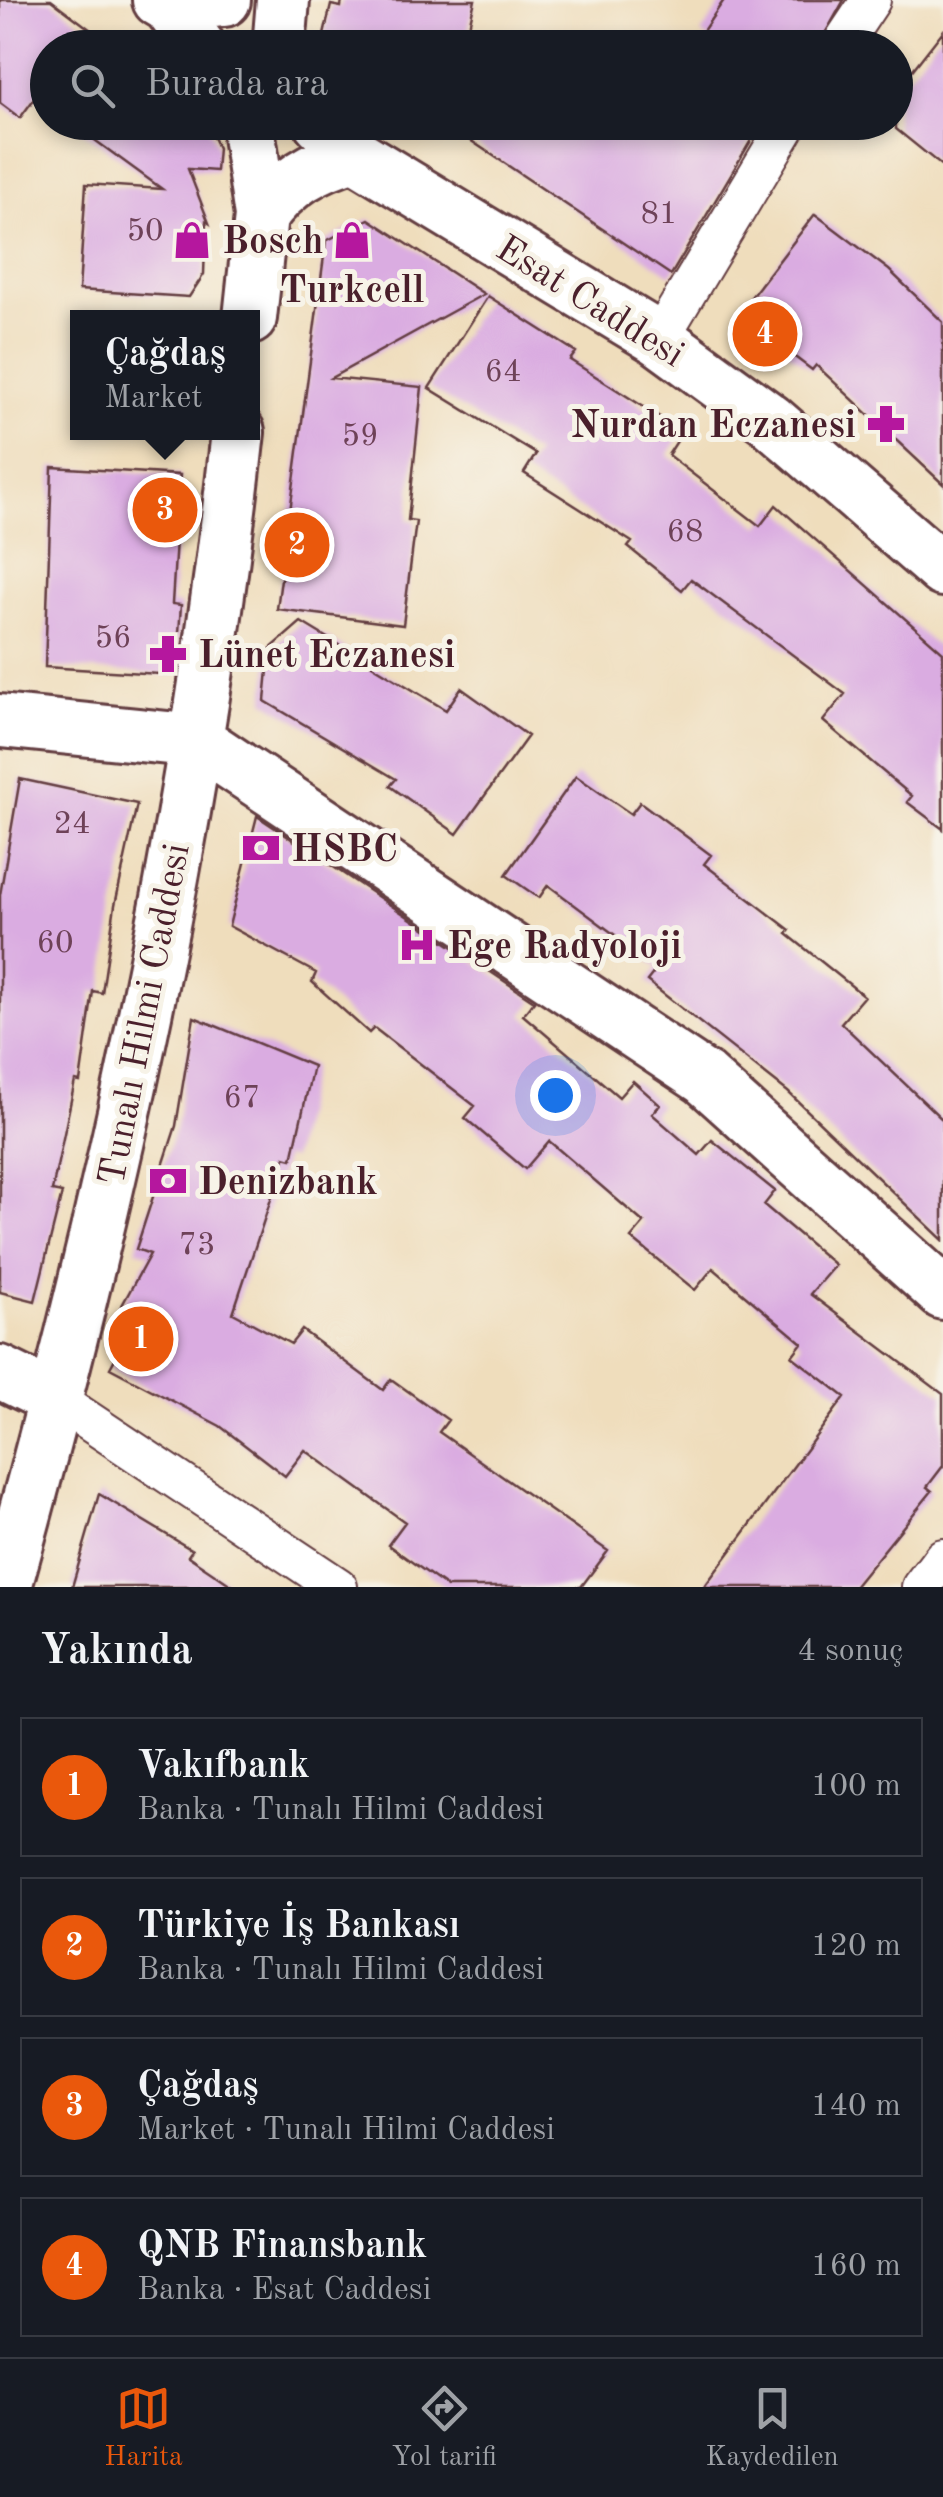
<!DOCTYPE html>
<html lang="tr">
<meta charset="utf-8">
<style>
:root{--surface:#171b24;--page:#242831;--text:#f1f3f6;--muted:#9ea1a6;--line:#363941;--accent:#ea580c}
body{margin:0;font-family:"Old Standard TT",serif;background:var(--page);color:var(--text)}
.you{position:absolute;left:555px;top:1095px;width:35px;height:35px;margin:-25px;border:8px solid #fff;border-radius:50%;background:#1a73e8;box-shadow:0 0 0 15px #1a73e833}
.badge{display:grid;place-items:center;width:65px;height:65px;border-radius:50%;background:var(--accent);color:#fff;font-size:32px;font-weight:700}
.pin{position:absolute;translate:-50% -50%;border:5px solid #fff;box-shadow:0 2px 10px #0006}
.popup{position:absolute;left:70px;top:310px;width:190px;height:130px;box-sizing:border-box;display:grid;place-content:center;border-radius:0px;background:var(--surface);filter:drop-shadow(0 2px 8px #0005);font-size:32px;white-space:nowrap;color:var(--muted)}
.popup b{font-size:38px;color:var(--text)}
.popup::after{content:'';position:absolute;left:50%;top:100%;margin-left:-20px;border:20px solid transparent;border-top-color:var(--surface)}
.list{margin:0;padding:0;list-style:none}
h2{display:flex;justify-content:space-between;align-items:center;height:130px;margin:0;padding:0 40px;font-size:42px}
h2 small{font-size:32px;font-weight:400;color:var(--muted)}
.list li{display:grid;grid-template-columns:65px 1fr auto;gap:30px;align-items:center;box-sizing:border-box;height:140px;margin:0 20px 20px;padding:0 20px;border:2px solid var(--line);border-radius:0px}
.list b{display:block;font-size:38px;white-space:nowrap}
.list p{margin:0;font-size:32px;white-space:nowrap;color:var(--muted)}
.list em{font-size:32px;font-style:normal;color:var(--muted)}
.icon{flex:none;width:55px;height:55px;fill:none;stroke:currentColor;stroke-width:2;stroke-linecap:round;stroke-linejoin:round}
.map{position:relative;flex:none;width:943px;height:1587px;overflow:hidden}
.search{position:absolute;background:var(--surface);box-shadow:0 5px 15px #0003;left:30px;right:30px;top:30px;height:110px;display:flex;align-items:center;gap:25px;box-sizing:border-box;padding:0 35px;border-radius:55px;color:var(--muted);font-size:38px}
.sheet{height:770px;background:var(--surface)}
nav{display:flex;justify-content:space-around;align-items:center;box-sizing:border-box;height:140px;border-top:2px solid var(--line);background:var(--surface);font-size:28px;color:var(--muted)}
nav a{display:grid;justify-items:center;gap:5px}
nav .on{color:var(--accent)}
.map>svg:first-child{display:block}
.building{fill:#daace1}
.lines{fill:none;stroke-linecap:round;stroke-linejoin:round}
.street-casing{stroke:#633c41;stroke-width:42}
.secondary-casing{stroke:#633c41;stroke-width:58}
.street{stroke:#fff;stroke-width:38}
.secondary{stroke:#fff;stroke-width:52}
.labels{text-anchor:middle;stroke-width:10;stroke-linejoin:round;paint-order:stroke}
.number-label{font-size:32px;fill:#6e4258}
.poi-label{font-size:38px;font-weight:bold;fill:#4a1f2b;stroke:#f7f3e8;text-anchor:start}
.street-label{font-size:38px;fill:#4a1f2b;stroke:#f7f3e8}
</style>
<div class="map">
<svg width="943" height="1587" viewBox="0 0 943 1587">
<rect width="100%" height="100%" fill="#f7f3e8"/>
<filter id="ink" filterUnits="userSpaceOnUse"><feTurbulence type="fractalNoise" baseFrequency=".01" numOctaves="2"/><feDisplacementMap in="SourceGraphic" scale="20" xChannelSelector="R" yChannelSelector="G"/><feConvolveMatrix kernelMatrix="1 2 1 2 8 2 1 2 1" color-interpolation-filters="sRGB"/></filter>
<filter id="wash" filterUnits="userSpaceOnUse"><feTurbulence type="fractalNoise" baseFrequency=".0048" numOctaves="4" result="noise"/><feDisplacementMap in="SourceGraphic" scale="40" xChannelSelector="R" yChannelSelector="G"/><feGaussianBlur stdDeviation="2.25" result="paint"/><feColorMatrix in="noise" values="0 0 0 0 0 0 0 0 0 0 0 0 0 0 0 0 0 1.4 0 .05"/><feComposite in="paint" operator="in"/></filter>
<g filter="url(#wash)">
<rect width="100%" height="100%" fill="#efddbc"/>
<g id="blocks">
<!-- building -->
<path class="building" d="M 0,0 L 51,0 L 115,48 L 48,48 L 48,80 L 20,118 L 0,103 Z
M 342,0 L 475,0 L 464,48 L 321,48 L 331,5 L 341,7 Z
M 724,0 L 844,0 L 817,48 L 721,48 L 701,34 Z
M 943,31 L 943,167 L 896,129 L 896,91 Z
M 70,122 L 206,122 L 218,148 L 216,171 L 188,169 L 209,223 L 206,221 L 204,274 L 189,297 L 79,290 L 86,184 L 162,189 Z
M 443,122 L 762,122 L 671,275 Z
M 815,214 L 889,270 L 943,322 L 943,484 L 816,365 L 812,370 L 738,314 Z
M 369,219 L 484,294 L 331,378 L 422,387 L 408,520 L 416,521 L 403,625 L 277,609 L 326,241 Z
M 488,296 L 576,352 L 570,360 L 683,432 L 668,455 L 760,526 L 776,505 L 943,652 L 943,829 L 907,802 L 912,796 L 823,721 L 845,694 L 691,579 L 682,590 L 628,547 L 632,542 L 524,473 L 536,454 L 429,388 Z
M 52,467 L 180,475 L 172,604 L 181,605 L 176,675 L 45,667 Z
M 301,622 L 446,710 L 461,688 L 528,736 L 457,834 L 390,786 L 396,779 L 265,701 L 270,649 Z
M 576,776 L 631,814 L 640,802 L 711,855 L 704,864 L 790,930 L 787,934 L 864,996 L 841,1023 L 943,1120 L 943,1240 L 788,1092 L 647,981 L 658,967 L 548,885 L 539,898 L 506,875 Z
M 20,779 L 137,804 L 115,905 L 102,993 L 93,991 L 80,1082 L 75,1081 L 52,1191 L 62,1193 L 35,1301 L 0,1292 L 0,895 Z
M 257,816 L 534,1001 L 523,1015 L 619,1097 L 633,1081 L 660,1105 L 652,1114 L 699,1155 L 712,1140 L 775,1191 L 764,1205 L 835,1265 L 810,1294 L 943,1394 L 943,1466 L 927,1487 L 932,1491 L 854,1587 L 704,1587 L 845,1397 L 792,1356 L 802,1343 L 713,1268 L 695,1290 L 631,1238 L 644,1223 L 549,1141 L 525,1169 L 465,1118 L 475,1106 L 374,1028 L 369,1033 L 312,982 L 316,973 L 229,926 Z
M 194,1017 L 313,1066 L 292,1159 L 285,1157 L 233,1313 L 291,1344 L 302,1330 L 383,1390 L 391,1379 L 448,1420 L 439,1432 L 608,1551 L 581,1587 L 447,1587 L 388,1545 L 405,1522 L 305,1450 L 285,1476 L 220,1426 L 110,1368 L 131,1329 L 114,1320 L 150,1254 L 136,1249 L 176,1126 Z
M 99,1494 L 192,1550 L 188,1556 L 234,1587 L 72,1587 Z"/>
</g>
</g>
<g filter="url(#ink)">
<use href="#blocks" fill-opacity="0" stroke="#633c41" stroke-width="2.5"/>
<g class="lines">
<!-- street casing -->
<g class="street-casing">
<path id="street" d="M 839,48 L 871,0
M 659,339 L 789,122
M 57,1400 L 338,1587
M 921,1587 L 943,1558"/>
</g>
<!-- secondary casing -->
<g class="secondary-casing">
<path id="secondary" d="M 159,0 L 169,6 L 200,48
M 169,6 L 224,0
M 279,48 L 283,0
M 247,122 L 261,216 L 250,318
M 320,122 L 354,154 L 659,339 L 770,420 L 943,570
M 261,216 C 286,182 314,166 354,154
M 0,721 L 198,741 L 704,1078 L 943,1293
M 0,1372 L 57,1400
M 5,1587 C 110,1209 196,823 238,432"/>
</g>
<!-- street -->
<use href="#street" class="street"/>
<!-- secondary -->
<use href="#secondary" class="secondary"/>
</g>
</g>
<!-- icons -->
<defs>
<g id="shop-bare" transform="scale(3)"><path d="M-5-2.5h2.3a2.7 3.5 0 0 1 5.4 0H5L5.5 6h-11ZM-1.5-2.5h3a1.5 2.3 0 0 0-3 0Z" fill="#b5179e" stroke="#f7f3e8" stroke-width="2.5" paint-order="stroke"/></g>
<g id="pharmacy-bare" transform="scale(3)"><path d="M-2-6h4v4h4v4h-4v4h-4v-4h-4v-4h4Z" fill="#b5179e" stroke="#f7f3e8" stroke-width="2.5" paint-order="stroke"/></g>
<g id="bank-bare" transform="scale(3)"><path d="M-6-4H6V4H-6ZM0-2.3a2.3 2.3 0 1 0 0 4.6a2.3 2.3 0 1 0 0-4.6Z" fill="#b5179e" stroke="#f7f3e8" stroke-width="2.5" paint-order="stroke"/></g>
<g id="hospital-bare" transform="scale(3)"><path d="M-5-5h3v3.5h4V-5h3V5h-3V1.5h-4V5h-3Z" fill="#b5179e" stroke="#f7f3e8" stroke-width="2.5" paint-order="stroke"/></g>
</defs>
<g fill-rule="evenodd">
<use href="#shop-bare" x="192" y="240"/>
<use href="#shop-bare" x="352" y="240"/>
<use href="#pharmacy-bare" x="886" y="424"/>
<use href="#pharmacy-bare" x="168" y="654"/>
<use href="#bank-bare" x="261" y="848"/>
<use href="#hospital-bare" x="417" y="945"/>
<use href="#bank-bare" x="168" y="1181"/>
</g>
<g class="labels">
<!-- number labels -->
<g class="number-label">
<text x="659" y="223">81</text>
<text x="145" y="240">50</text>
<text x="503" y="381">64</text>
<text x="360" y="445">59</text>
<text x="685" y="541">68</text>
<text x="113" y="647">56</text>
<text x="72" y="833">24</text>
<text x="55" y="952">60</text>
<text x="242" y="1107">67</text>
<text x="197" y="1254">73</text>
</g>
<!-- poi labels -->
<g class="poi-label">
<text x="222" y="253">Bosch</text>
<text x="352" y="302" text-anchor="middle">Turkcell</text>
<text x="856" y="437" text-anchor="end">Nurdan Eczanesi</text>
<text x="198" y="667">Lünet Eczanesi</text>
<text x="291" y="861">HSBC</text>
<text x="447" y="958">Ege Radyoloji</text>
<text x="198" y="1194">Denizbank</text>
</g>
<!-- street labels -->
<g class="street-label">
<text transform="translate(591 300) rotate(32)" y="13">Esat Caddesi</text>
<text transform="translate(143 1014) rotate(-79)" y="13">Tunalı Hilmi Caddesi</text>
</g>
</g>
</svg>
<div class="you"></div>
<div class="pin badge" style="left:141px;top:1339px">1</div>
<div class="pin badge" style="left:297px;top:545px">2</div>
<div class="pin badge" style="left:165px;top:510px">3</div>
<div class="popup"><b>Çağdaş</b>Market</div>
<div class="pin badge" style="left:765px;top:334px">4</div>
<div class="search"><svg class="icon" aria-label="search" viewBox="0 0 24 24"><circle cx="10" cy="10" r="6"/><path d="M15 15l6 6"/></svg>Burada ara</div>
</div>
<section class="sheet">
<h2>Yakında<small>4 sonuç</small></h2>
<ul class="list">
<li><span class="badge">1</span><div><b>Vakıfbank</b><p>Banka · Tunalı Hilmi Caddesi</p></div><em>100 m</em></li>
<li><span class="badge">2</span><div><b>Türkiye İş Bankası</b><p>Banka · Tunalı Hilmi Caddesi</p></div><em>120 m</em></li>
<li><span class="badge">3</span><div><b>Çağdaş</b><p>Market · Tunalı Hilmi Caddesi</p></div><em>140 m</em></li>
<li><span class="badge">4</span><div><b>QNB Finansbank</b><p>Banka · Esat Caddesi</p></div><em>160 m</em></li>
</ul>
</section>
<nav>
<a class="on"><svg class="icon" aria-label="map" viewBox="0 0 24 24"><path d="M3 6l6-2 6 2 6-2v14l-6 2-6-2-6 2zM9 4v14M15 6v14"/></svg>Harita</a>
<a><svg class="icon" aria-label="directions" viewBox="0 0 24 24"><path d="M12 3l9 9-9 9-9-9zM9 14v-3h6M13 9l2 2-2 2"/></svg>Yol tarifi</a>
<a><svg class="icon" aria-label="saved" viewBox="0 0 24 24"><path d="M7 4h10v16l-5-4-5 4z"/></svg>Kaydedilen</a>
</nav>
